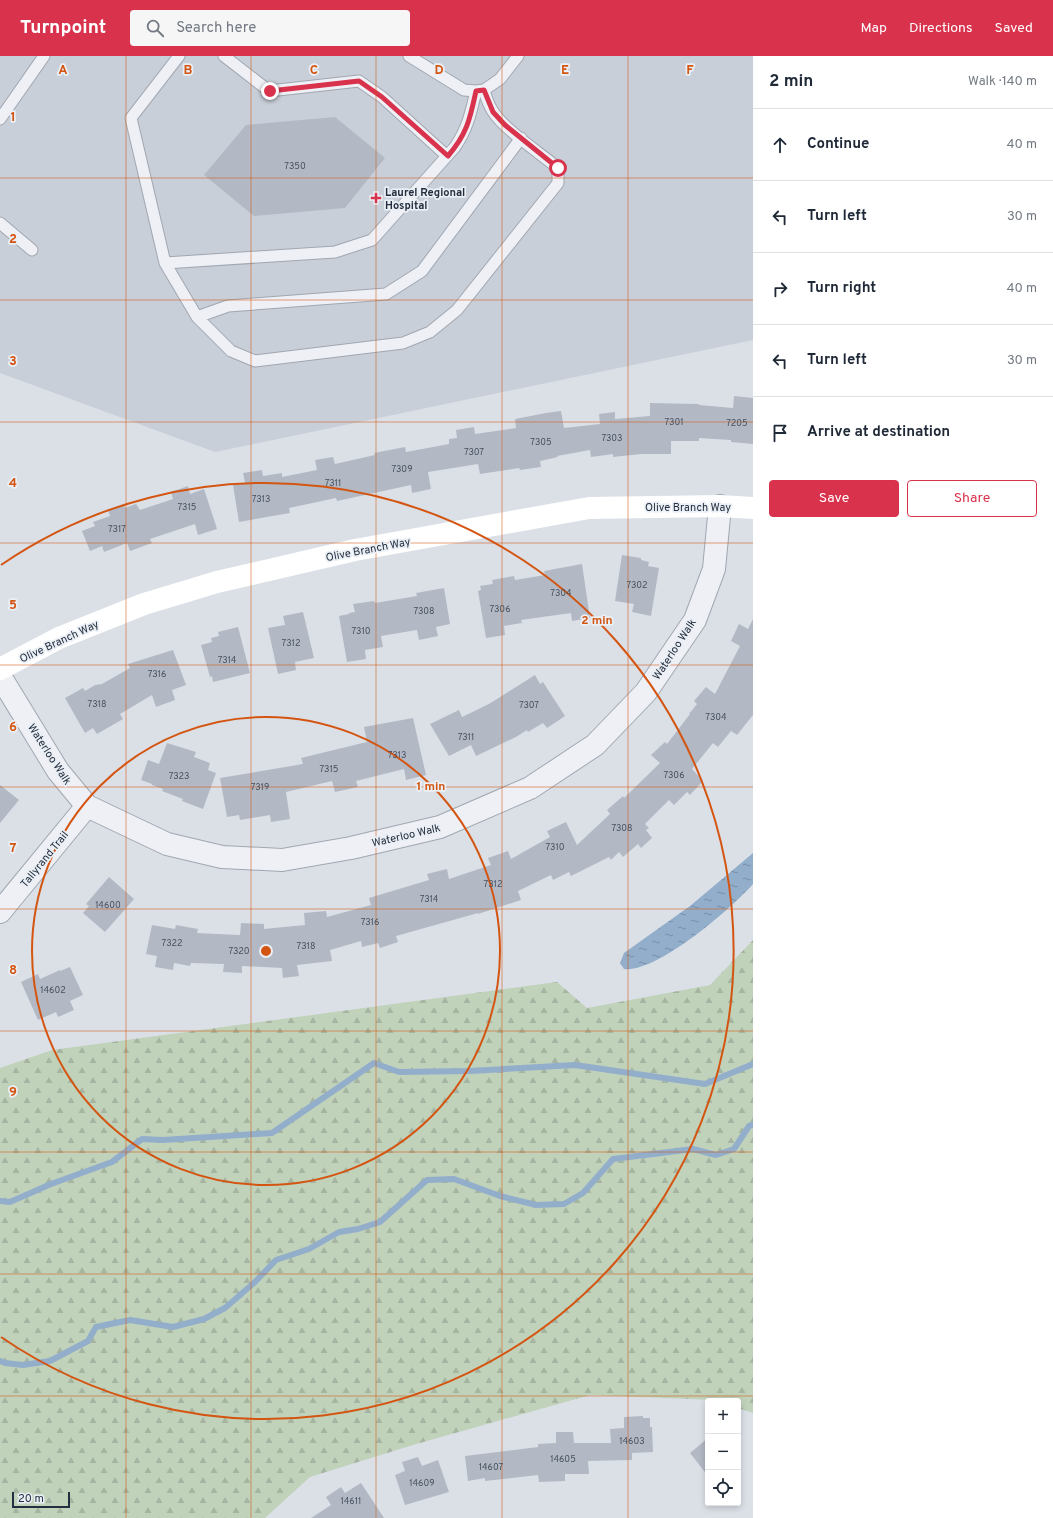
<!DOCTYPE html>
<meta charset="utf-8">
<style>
:root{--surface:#fff;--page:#f6f6f7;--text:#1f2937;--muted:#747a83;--line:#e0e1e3;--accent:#d9324d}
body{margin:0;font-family:Overpass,sans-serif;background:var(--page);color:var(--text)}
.controls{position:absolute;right:12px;bottom:12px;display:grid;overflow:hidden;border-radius:4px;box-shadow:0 2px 6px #0003}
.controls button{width:36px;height:36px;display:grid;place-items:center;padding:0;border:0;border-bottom:1px solid var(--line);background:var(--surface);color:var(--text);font:20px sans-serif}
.scale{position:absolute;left:12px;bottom:10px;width:58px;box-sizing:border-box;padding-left:4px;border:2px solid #242e3e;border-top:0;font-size:11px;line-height:14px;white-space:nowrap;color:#242e3e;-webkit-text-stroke:3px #eaeff5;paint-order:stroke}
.stop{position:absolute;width:12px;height:12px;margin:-9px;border:3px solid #d9324d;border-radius:50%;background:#fff}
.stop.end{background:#d9324d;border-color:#fff;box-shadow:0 1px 4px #0008}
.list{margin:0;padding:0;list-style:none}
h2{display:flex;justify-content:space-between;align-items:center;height:52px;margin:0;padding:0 16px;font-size:17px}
h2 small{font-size:13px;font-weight:400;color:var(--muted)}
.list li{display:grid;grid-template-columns:26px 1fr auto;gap:12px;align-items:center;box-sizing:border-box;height:72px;padding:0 16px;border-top:1px solid var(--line)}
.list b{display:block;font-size:15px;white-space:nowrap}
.list em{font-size:13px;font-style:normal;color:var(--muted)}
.actions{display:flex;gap:8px;padding:12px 16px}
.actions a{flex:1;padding:9px 0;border:1px solid var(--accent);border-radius:4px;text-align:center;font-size:14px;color:var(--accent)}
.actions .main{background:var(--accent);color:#fff}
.icon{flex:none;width:22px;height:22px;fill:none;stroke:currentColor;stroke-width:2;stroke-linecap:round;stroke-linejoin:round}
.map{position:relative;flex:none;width:753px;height:1462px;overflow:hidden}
header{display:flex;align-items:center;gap:24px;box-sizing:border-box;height:56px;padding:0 20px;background:var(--accent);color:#fff}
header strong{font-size:19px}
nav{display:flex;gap:22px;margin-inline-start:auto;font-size:14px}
.search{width:280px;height:36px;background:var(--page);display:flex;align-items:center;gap:10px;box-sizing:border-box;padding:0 14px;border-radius:4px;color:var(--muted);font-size:15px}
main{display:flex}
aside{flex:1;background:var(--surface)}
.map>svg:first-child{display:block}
.built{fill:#c9cfd9}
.forest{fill:url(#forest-firs)}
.water{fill:url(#water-ripples)}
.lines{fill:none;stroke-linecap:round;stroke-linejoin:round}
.stream{stroke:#92aecb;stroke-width:6}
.building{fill:#b2b9c4}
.lane-casing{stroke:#a0a7b1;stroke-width:13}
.street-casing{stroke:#a0a7b1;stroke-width:24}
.lane{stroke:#eef0f5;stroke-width:11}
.street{stroke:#eef0f5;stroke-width:22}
.secondary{stroke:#fff;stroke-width:22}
.route{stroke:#d9324d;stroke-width:5}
.grid{fill:none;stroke:#d45511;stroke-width:1;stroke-opacity:0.55}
.ring{fill:none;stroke:#d45511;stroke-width:2}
.poi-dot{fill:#d9324d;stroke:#eaeff5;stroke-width:1.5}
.labels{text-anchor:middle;stroke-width:3.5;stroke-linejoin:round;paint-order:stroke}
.number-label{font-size:9px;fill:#485160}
.poi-label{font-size:11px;font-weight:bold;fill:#242e3e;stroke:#eaeff5;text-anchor:start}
.street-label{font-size:11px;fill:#242e3e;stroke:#eaeff5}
.grid-label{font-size:13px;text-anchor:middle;font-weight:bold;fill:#d45511;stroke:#eaeff5;stroke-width:3.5;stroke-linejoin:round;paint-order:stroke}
.centre{fill:#d45511;stroke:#eaeff5;stroke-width:2}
.ring-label{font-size:12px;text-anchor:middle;font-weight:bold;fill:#d45511;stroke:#eaeff5;stroke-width:3.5;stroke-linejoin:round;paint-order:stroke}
</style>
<header>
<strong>Turnpoint</strong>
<div class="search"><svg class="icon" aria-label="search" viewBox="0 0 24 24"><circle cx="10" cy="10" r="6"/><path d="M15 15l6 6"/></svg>Search here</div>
<nav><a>Map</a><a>Directions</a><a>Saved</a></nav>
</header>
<main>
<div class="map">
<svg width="753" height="1462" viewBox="0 0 753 1462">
<defs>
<pattern id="forest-firs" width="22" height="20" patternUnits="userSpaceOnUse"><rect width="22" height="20" fill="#c1d2bb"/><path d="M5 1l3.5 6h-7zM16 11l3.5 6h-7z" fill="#a6b5a2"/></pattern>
<pattern id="water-ripples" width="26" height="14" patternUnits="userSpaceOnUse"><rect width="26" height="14" fill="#92aecb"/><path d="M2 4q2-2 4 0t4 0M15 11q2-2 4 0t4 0" fill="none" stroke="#778ea6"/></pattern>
</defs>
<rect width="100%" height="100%" fill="#dbe0e7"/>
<!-- built -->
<path class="built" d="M 0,0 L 753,0 L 753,284 L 215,396 L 0,317 Z"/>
<!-- forest -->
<path class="forest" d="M 753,884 L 753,1357 L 738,1352 L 738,1345 L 590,1339 L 413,1389 L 310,1421 L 265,1462 L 0,1462 L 0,1012 L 52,994 L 557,926 L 587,952 L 710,929 Z"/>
<!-- water -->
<path class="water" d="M 753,797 L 753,828 C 731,853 657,917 624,913 L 620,907 L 624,897 L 690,850 Z"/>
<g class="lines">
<!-- stream -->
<path class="stream" d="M 0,1145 L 10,1146 L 51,1128 L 112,1106 L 142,1083 L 163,1084 L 272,1077 L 374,1007 L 399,1016 L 470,1015 L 575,1009 L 705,1028 L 753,1008
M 0,1305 L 5,1307 L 23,1309 L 50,1305 L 88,1285 L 96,1271 L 130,1264 L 173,1271 L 204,1263 L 225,1252 L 255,1226 L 276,1204 L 309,1193 L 339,1176 L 358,1173 L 380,1166 L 427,1124 L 454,1123 L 500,1140 L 536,1149 L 564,1148 L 583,1137 L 613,1103 L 693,1093 L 716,1099 L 734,1093 L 749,1070 L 753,1069"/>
</g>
<!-- building -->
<path class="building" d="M 335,61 L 385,102 L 345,152 L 254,160 L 204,119 L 246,69 Z
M 734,340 L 753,342 L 753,388 L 731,386 L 731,384 L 699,382 L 699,385 L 671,385 L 671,398 L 641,398 L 613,401 L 613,398 L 591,401 L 590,394 L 557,400 L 558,401 L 540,405 L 541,411 L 520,414 L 519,412 L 480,418 L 478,408 L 428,416 L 431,433 L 412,437 L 411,429 L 337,445 L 336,442 L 289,452 L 290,457 L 239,466 L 233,429 L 245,427 L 243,417 L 262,414 L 263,420 L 282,417 L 282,421 L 317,414 L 315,404 L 333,401 L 335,408 L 375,399 L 374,397 L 405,391 L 406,396 L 449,388 L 449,383 L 457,382 L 456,374 L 474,371 L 475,378 L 516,372 L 515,363 L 546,357 L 561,355 L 564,372 L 600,368 L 599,358 L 615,356 L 615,363 L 650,360 L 650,347 L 699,348 L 699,349 L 733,352 Z
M 188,430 L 190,438 L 204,433 L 217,473 L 198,479 L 195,468 L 150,483 L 152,487 L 130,495 L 127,487 L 104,496 L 102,490 L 90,495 L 82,475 L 95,470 L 93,466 L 110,460 L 108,454 L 124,448 L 125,452 L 136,448 L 140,454 L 173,443 L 171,436 Z
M 622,499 L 641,502 L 641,504 L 649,506 L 648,510 L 659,512 L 651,560 L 632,556 L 634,548 L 615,545 Z
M 582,508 L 590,562 L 572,565 L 571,557 L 521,564 L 522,567 L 504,570 L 505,579 L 486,582 L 478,535 L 481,534 L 480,530 L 493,528 L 492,524 L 514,520 L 515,524 L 545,519 L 544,515 Z
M 444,532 L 450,568 L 436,571 L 438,580 L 419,584 L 417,574 L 381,580 L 383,591 L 365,594 L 366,603 L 347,606 L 339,560 L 349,558 L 349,557 L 355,556 L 353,548 L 374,545 L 375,547 L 417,540 L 416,537 Z
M 303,556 L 314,602 L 295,606 L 296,614 L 278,618 L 268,572 L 285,569 L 283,560 Z
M 753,563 L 753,659 L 737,679 L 731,675 L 718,691 L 713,687 L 692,713 L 703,725 L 690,739 L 687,736 L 674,749 L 669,744 L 645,768 L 649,772 L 646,774 L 652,782 L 641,792 L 638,788 L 623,801 L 619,796 L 611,804 L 609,801 L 571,820 L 569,816 L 553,824 L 551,819 L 518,835 L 521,844 L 478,858 L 478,857 L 396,880 L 398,886 L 380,892 L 378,887 L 362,891 L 361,885 L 330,894 L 332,905 L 297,909 L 299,920 L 283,922 L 282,912 L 242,910 L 242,917 L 223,916 L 224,908 L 191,907 L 190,910 L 174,907 L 173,914 L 155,911 L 157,900 L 146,898 L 152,869 L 175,873 L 176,869 L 198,873 L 197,877 L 240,879 L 241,867 L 264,868 L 264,873 L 305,869 L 304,857 L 326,855 L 327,861 L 371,849 L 369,842 L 429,824 L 427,818 L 447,813 L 449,823 L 491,809 L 488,802 L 508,795 L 511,803 L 550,781 L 547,775 L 566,766 L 577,789 L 610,758 L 607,754 L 623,740 L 624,742 L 660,707 L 651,699 L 665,686 L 667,688 L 690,658 L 689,658 L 697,648 L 694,645 L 706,631 L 715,638 L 740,590 L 731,585 L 739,568 L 748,573 Z
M 238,571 L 250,617 L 213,626 L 212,620 L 210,621 L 201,589 L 212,586 L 211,582 L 219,580 L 218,576 Z
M 173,594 L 186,629 L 172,634 L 175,644 L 156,651 L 152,639 L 120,658 L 123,663 L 97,678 L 93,672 L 85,677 L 65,642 L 83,632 L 85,635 L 95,629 L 102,628 L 130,612 L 128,608 Z
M 535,619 L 540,628 L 543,626 L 565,660 L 547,672 L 543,667 L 528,676 L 527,674 L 516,681 L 476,700 L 471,689 L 449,700 L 430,668 L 459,654 L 462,661 L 489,648 Z
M 413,662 L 426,719 L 406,724 L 404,713 L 356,725 L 358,731 L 335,736 L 332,725 L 286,736 L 290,763 L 271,766 L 270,759 L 240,764 L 239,759 L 227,761 L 220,722 L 303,708 L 301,702 L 367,686 L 364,671 Z
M 167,687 L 196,696 L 194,701 L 210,707 L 208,714 L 216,717 L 203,753 L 182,745 L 183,743 L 162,735 L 163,733 L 152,729 L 152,728 L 141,724 L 148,704 L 159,708 Z
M 0,729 L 19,744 L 0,767 Z
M 109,821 L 134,843 L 105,876 L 83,857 L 89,850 L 86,848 Z
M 70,911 L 83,939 L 70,945 L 74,954 L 58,961 L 56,956 L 38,964 L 21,926 L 38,918 L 40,923 L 60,914 L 60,915 Z
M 643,1360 L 643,1362 L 650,1362 L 650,1371 L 652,1371 L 653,1396 L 632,1397 L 632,1404 L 588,1405 L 589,1418 L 565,1418 L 565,1425 L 539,1426 L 538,1419 L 485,1425 L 485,1422 L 468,1425 L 465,1400 L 538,1391 L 538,1388 L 556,1387 L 556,1376 L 573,1376 L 574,1387 L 611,1387 L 610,1373 L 624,1372 L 624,1361 Z
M 708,1382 L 708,1420 L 690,1397 Z
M 418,1401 L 422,1410 L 438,1404 L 449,1436 L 405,1449 L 395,1419 L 405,1415 L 402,1406 Z
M 361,1427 L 384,1462 L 311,1462 L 331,1449 L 326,1441 L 341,1431 L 345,1437 Z"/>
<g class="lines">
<!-- lane casing -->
<g class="lane-casing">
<path id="lane" d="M 179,0 L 131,62 L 165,207 L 197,261 L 231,295 L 255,305 L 403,287 L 430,276 L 457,254 L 558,127 L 558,112 C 540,97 503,73 492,54 C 488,48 486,41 484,34
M 224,0 L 269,35 L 359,25 L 382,41 L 447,100
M 409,0 L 464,34 L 476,35 L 484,34 L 500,23 L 518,0
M 0,63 L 44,0
M 0,167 L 32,194
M 165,207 L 335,196 L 372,184 L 455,91 C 468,72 471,56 476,35
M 197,261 L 228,250 L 386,238 L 422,215 L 521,82"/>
</g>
<!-- street casing -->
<g class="street-casing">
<path id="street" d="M 0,620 L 58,715 L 87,750 L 167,788 L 222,801 L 282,804 L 351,792 L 440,771 L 530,732 L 595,689 L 646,636 L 695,564 L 714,513 L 720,450
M 0,856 L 87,750"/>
</g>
<!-- lane -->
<use href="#lane" class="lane"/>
<!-- street -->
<use href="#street" class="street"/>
<!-- secondary -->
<path class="secondary" d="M 0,613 L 59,582 L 144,548 L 217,526 L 355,494 L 589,452 L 720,450 L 753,452"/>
</g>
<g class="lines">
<!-- route -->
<path class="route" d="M 270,35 L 359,25 L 382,41 L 448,100 C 467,78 470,63 476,35 L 484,34 L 493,56 L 505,69 L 558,112"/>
</g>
<!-- grid -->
<path class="grid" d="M 126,0 L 126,1462M 251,0 L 251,1462M 376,0 L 376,1462M 502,0 L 502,1462M 628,0 L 628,1462M 0,122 L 753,122M 0,244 L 753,244M 0,366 L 753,366M 0,487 L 753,487M 0,609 L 753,609M 0,731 L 753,731M 0,853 L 753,853M 0,975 L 753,975M 0,1096 L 753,1096M 0,1218 L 753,1218M 0,1340 L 753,1340"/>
<!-- distance rings -->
<g class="ring">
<circle cx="266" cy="895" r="234"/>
<path d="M1 509A468 468 0 1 1 1 1281"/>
</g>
<!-- markers -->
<path class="poi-dot" d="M374 136h4v4h4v4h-4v4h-4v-4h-4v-4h4z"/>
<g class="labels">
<!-- number labels -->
<g class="number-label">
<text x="295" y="113">7350</text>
<text x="674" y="369">7301</text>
<text x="737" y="370">7205</text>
<text x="612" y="385">7303</text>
<text x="541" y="389">7305</text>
<text x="474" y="399">7307</text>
<text x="402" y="416">7309</text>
<text x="333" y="430">7311</text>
<text x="261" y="446">7313</text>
<text x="187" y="454">7315</text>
<text x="117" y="476">7317</text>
<text x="637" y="532">7302</text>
<text x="561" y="540">7304</text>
<text x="500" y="556">7306</text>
<text x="424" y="558">7308</text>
<text x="361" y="578">7310</text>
<text x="291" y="590">7312</text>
<text x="227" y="607">7314</text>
<text x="157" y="621">7316</text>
<text x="97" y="651">7318</text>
<text x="529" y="652">7307</text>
<text x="716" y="664">7304</text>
<text x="466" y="684">7311</text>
<text x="397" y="702">7313</text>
<text x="329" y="716">7315</text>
<text x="674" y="722">7306</text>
<text x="179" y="723">7323</text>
<text x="260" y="734">7319</text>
<text x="622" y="775">7308</text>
<text x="555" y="794">7310</text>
<text x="493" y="831">7312</text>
<text x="429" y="846">7314</text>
<text x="108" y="852">14600</text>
<text x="370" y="869">7316</text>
<text x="172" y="890">7322</text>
<text x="306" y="893">7318</text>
<text x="239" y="898">7320</text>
<text x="53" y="937">14602</text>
<text x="632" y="1388">14603</text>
<text x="563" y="1406">14605</text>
<text x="491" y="1414">14607</text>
<text x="422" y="1430">14609</text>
<text x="351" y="1448">14611</text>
</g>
<!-- poi labels -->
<g class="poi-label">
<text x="385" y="140">Laurel Regional<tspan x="385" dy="13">Hospital</tspan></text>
</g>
<!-- street labels -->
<g class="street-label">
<text x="688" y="455">Olive Branch Way</text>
<text transform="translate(368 493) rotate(-11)" y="4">Olive Branch Way</text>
<text transform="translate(59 585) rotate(-25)" y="4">Olive Branch Way</text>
<text transform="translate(674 593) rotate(-57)" y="4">Waterloo Walk</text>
<text transform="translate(50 698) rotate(57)" y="4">Waterloo Walk</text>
<text transform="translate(406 779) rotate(-13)" y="4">Waterloo Walk</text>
<text transform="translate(44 803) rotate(-51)" y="4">Tallyrand Trail</text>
</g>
</g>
<g class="grid-label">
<text x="63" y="18">A</text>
<text x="188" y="18">B</text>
<text x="314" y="18">C</text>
<text x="439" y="18">D</text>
<text x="565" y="18">E</text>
<text x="690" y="18">F</text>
<text x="13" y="65">1</text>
<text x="13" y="187">2</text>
<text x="13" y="309">3</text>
<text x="13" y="431">4</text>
<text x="13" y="553">5</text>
<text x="13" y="675">6</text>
<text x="13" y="796">7</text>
<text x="13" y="918">8</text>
<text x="13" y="1040">9</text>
</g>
<circle cx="266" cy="895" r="6" class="centre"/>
<g class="ring-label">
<text x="597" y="568">2 min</text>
<text x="431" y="734">1 min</text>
</g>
</svg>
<div class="controls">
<button>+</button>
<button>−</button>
<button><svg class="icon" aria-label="locate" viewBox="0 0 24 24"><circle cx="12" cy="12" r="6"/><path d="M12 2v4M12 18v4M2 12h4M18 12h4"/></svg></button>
</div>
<div class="scale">20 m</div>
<div class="stop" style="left:558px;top:112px"></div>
<div class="stop end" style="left:270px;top:35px"></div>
</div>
<aside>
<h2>2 min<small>Walk · 140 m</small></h2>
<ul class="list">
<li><svg class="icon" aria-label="ahead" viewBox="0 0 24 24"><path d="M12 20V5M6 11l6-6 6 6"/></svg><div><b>Continue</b></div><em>40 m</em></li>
<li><svg class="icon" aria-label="left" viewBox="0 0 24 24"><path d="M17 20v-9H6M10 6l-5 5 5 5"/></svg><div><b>Turn left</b></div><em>30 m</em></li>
<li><svg class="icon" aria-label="right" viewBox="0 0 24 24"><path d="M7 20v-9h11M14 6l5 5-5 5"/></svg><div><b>Turn right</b></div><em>40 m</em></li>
<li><svg class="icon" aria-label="left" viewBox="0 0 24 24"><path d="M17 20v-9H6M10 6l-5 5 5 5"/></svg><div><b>Turn left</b></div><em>30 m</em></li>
<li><svg class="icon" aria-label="arrive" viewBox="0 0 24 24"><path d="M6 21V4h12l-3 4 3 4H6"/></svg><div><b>Arrive at destination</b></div></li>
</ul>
<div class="actions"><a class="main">Save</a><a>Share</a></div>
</aside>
</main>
